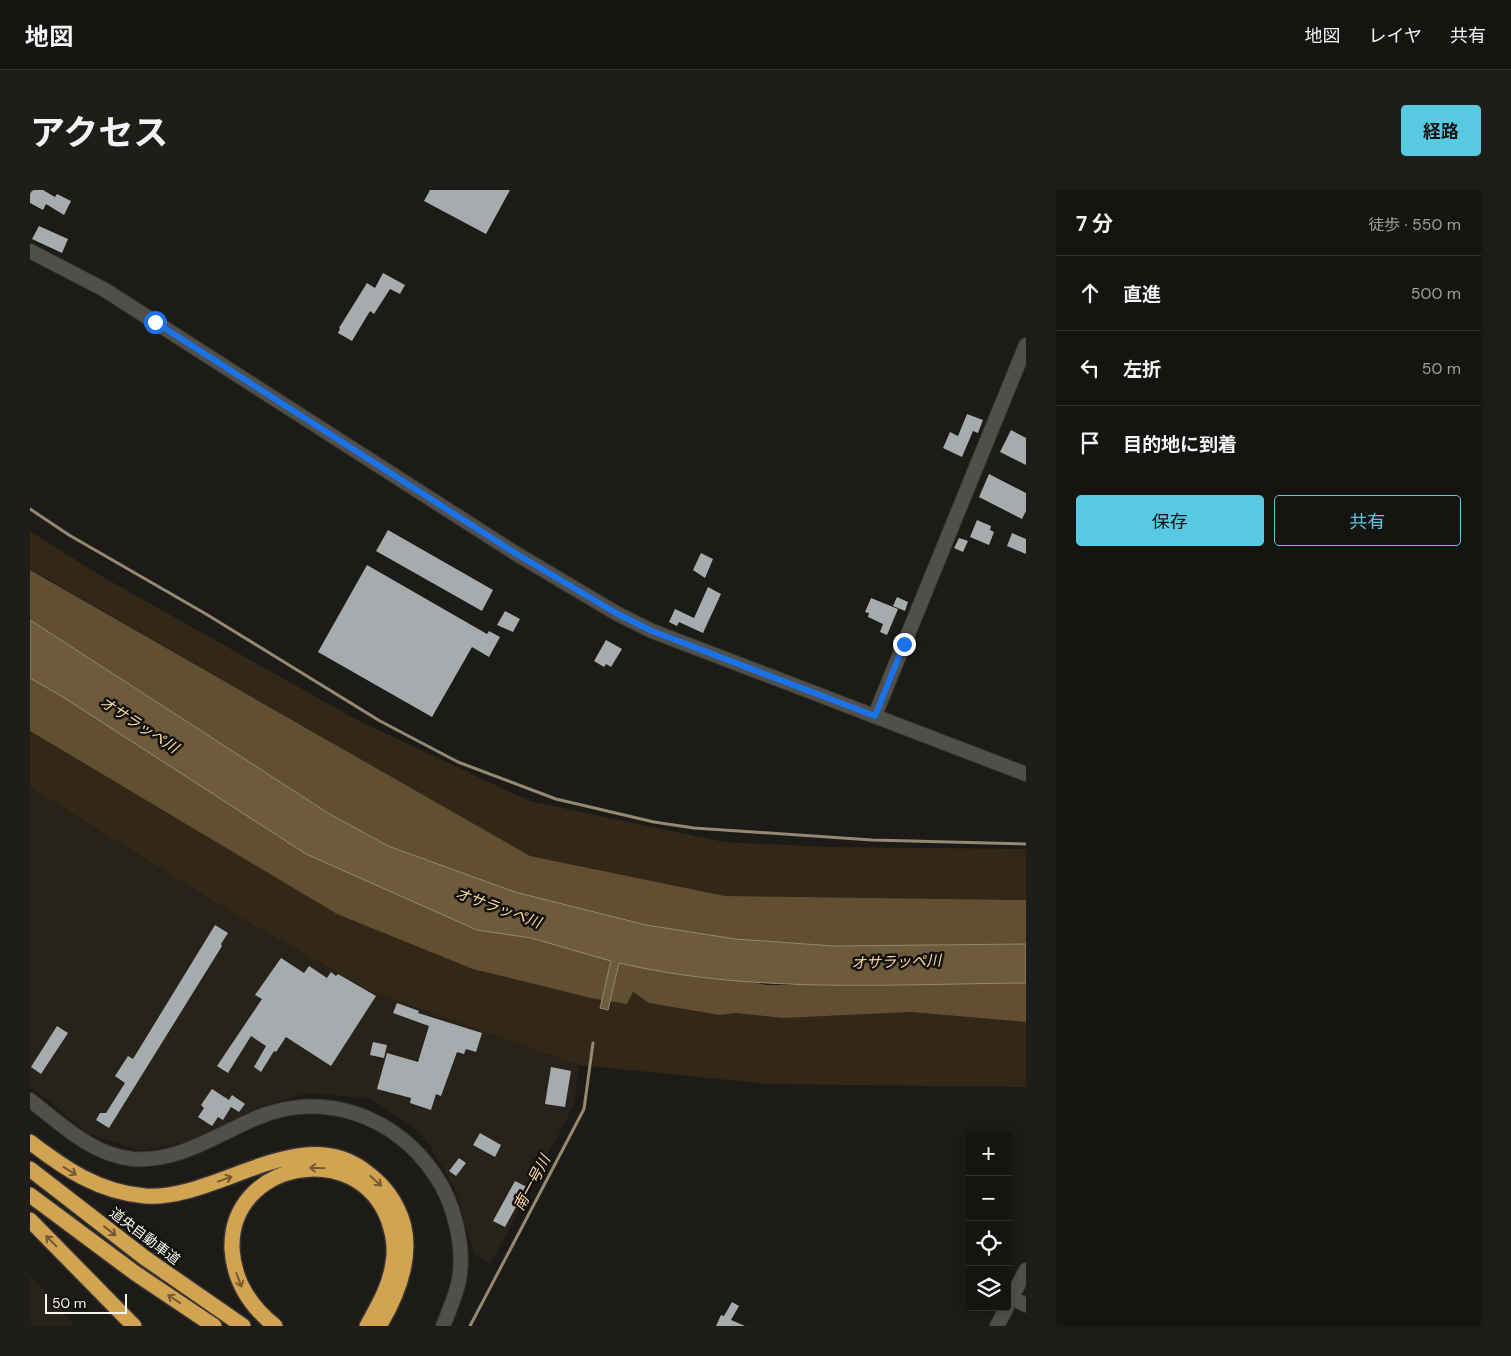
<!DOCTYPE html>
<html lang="ja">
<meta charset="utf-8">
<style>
:root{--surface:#161411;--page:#1f1d1a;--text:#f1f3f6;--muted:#9e9e9f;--line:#353331;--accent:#57c9e1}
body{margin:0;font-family:"DM Sans","Noto Sans JP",sans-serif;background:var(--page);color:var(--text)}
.controls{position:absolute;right:15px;bottom:15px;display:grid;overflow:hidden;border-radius:5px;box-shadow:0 2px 8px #0003}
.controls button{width:45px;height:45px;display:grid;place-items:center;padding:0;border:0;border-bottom:1px solid var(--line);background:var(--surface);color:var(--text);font:25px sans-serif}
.scale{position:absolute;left:15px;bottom:12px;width:82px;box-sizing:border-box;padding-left:5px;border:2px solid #f5f3f1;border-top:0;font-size:14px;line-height:18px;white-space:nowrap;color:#f5f3f1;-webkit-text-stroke:4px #14120f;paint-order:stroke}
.stop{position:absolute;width:15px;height:15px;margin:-11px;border:4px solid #1a73e8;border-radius:50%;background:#fff}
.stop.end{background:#1a73e8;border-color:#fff;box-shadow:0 1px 5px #0008}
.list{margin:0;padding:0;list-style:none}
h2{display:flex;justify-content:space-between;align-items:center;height:65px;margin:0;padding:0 20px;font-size:21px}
h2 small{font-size:16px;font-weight:400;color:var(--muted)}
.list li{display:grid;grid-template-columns:32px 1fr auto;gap:15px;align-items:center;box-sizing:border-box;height:75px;padding:0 20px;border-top:1px solid var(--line)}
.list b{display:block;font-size:19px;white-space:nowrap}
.list em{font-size:16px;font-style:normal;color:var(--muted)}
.actions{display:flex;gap:10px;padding:15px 20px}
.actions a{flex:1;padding:11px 0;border:1px solid var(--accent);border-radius:5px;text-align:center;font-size:18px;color:var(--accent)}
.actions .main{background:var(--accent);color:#111}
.icon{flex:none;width:28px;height:28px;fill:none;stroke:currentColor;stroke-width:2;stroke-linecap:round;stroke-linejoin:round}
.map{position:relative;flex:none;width:996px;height:1136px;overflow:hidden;border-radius:5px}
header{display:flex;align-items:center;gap:30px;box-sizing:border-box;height:70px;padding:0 25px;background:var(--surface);border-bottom:1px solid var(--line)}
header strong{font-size:24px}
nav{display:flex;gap:28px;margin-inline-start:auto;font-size:18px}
.intro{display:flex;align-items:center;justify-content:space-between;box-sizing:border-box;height:120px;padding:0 30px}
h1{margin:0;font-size:35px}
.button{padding:12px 22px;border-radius:5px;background:var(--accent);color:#111;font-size:18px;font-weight:700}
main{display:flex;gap:30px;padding:0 30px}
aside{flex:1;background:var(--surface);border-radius:5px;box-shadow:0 2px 8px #0003}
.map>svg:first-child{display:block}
.built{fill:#28231a}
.green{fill:#332817}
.forest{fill:#624f31}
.water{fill:#6e5b3c;stroke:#968972}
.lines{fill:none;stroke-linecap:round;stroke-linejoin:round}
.stream{stroke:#968972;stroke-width:3}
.building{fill:#a6acad}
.minor-casing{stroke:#373533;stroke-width:16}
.highway-casing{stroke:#373533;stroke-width:18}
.minor{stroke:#514f4b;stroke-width:14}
.highway{stroke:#d2a351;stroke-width:15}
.oneway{stroke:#735a30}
.route{stroke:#1a73e8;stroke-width:6}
.labels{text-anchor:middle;stroke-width:5;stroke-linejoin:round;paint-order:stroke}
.street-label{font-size:14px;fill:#f5f3f1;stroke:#14120f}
.water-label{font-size:15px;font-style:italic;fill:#fcdaa2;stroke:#14120f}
</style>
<header>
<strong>地図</strong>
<nav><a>地図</a><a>レイヤ</a><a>共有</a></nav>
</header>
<div class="intro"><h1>アクセス</h1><a class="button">経路</a></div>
<main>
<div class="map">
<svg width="996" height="1136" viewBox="0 0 996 1136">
<rect width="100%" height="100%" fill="#1d1b17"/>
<!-- built -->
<path class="built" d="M 0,597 L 211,728 L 342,802 L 549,875 L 544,915 L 460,1075 L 444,1064 L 425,999 L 393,945 L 338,908 L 278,903 L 226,918 L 162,951 L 110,961 L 57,943 L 0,896 Z
M 0,1085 L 45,1136 L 0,1136 Z"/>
<!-- green -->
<path class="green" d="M 0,341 L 66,383 L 325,529 L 499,611 L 694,652 L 797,657 L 996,659 L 996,710 L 695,706 L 500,666 L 0,379 Z
M 0,541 L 307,724 L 602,802 L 619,813 L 689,825 L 705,823 L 753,828 L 881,822 L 996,832 L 996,897 L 738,894 L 549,875 L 342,802 L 211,728 L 0,597 Z"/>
<!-- forest -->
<path class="forest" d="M 0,380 L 500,666 L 695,706 L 996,710 L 996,754 L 804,756 L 705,749 L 616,735 L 485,702 L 358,656 L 298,623 L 0,430 Z
M 0,488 L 447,740 L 501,748 L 737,795 L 996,793 L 996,832 L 881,822 L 753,828 L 705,823 L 689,825 L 619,813 L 603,802 L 597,814 L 561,808 L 443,779 L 307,724 L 0,541 Z"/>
<!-- water -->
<path class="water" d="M 0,430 L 298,623 L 358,656 L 485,702 L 616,735 L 705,749 L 804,756 L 996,754 L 996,793 C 860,794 722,804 589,773 L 578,820 L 570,818 L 581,771 L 501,748 L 447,740 L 276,664 L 33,507 L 0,488 Z"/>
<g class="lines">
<!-- stream -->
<path class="stream" d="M 0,319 L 39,345 L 176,424 L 350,531 L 428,572 L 526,609 L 624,632 L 664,638 L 842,650 L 996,654
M 440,1136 L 554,919 L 563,853"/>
</g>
<!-- building -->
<path class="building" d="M 0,0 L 13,0 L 25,7 L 27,4 L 41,11 L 34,25 L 16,14 L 13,20 L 0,13 Z
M 400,0 L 480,0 L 456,44 L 394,11 Z
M 9,36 L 38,49 L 32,63 L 2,49 Z
M 353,83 L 375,95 L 370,104 L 360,99 L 344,124 L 340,121 L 322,151 L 308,143 L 310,139 L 309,138 L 337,93 L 345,98 Z
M 937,224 L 953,230 L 948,243 L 943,241 L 932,267 L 913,258 L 920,242 L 928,246 Z
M 981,240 L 996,248 L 996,275 L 970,262 Z
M 959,284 L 996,303 L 996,321 L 992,329 L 949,307 Z
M 947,330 L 961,336 L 960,340 L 964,342 L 959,355 L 940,347 Z
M 358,340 L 463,400 L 452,421 L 346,361 Z
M 982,343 L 996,349 L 996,364 L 977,356 Z
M 929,348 L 938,351 L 933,362 L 924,358 Z
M 671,363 L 683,369 L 675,388 L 663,380 Z
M 337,375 L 457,444 L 459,441 L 470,447 L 459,467 L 442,457 L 402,527 L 288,462 Z
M 678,397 L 691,404 L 673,443 L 649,432 L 647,436 L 639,432 L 645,419 L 664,428 Z
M 867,407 L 878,412 L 875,421 L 863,416 Z
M 841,408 L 868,419 L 857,445 L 850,442 L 853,434 L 838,427 L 839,423 L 835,422 Z
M 475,421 L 490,429 L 483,442 L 467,435 Z
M 576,450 L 592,459 L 581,477 L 576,474 L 574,477 L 564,471 Z
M 185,735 L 198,743 L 191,754 L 192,756 L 79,938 L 66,930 L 70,923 L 76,923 L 95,893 L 85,886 L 98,866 L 103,869 Z
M 251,768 L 274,783 L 279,776 L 297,788 L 301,782 L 306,786 L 308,784 L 346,806 L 301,876 L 256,847 L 246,862 L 244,861 L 231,882 L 224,877 L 236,856 L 221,846 L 198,883 L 187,876 L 232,809 L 225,805 Z
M 367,813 L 389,821 L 388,823 L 452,843 L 446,862 L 436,859 L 434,864 L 427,862 L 411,906 L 406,904 L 401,920 L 380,913 L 381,908 L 347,899 L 357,863 L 388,872 L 399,836 L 363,823 Z
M 27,836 L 38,843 L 11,884 L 1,877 Z
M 343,852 L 357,855 L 354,868 L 340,865 Z
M 521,877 L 541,881 L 535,917 L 515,914 Z
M 182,899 L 199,910 L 202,905 L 215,914 L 209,922 L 201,917 L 193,930 L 188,927 L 182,936 L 168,927 L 174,918 L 171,915 Z
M 450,943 L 471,955 L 465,967 L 443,955 Z
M 429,968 L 436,973 L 426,986 L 419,981 Z
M 485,991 L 497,997 L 475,1037 L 463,1031 Z
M 702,1112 L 709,1116 L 701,1130 L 715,1136 L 686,1136 L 691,1125 L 694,1126 Z"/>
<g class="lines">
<!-- minor casing -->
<g class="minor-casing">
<path id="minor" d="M 0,61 L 75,100 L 485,363 L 586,423 L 622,441 L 996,584
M 845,525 L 996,155
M 0,910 C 31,934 62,965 103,969 C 148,972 185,946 224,929 C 291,899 365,925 405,985 C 424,1012 435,1057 429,1090 C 426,1105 419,1121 413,1136
M 982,1108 L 996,1115
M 977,1116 L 996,1080
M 967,1136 L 977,1117"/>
</g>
<!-- highway casing -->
<g class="highway-casing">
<path id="highway" d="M 0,952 C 35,979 69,1002 115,1006 C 186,1011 270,931 335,981 C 349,991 360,1003 367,1018 C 387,1056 370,1102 349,1136
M 0,979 L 115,1068 L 213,1136
M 0,1005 L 105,1083 L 184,1136
M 0,1030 L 104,1136
M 245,1136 C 221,1117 204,1091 202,1059 C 199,972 326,947 358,1029 C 363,1043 366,1058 363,1073 C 360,1096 348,1116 337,1136"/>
</g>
<!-- minor -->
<use href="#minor" class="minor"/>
<!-- highway -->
<use href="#highway" class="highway"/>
</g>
<!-- one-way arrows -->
<defs><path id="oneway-shaft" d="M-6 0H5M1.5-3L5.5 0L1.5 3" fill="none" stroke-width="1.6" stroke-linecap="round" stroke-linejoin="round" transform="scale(1.25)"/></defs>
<g class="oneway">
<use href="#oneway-shaft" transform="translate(287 978) rotate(-178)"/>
<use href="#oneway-shaft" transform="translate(40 981) rotate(31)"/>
<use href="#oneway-shaft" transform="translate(195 989) rotate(-20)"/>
<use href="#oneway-shaft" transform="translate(346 991) rotate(42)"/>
<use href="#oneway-shaft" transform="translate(80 1041) rotate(38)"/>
<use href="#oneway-shaft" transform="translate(21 1051) rotate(-135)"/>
<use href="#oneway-shaft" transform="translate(209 1090) rotate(69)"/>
<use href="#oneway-shaft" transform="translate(144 1109) rotate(-146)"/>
</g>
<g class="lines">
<!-- route -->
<path class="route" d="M 125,132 L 485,363 L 586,423 L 622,441 L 845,526 L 874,454"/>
</g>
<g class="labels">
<!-- street labels -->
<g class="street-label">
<text transform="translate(115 1046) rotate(37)" y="5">道央自動車道</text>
</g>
<!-- water labels -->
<g class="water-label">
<text transform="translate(109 535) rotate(33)" y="5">オサラッペ川</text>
<text transform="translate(468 718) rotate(20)" y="5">オサラッペ川</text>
<text transform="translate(866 772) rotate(-2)" y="5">オサラッペ川</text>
<text transform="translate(502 993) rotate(-62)" y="5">南一号川</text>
</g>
</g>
</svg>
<div class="controls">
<button>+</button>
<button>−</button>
<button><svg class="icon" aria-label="locate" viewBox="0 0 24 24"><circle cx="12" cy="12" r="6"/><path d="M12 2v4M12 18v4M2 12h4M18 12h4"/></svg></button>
<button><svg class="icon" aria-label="layers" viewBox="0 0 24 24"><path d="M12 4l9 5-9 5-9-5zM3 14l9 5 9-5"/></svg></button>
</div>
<div class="scale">50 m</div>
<div class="stop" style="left:125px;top:132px"></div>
<div class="stop end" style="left:874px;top:454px"></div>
</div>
<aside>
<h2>7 分<small>徒歩 · 550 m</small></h2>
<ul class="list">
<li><svg class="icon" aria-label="ahead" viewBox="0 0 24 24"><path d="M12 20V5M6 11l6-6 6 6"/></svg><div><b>直進</b></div><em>500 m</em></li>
<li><svg class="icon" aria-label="left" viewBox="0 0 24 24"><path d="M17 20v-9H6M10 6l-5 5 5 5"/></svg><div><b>左折</b></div><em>50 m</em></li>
<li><svg class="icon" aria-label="arrive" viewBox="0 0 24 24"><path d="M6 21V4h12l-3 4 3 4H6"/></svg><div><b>目的地に到着</b></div></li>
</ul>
<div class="actions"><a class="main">保存</a><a>共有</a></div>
</aside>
</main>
